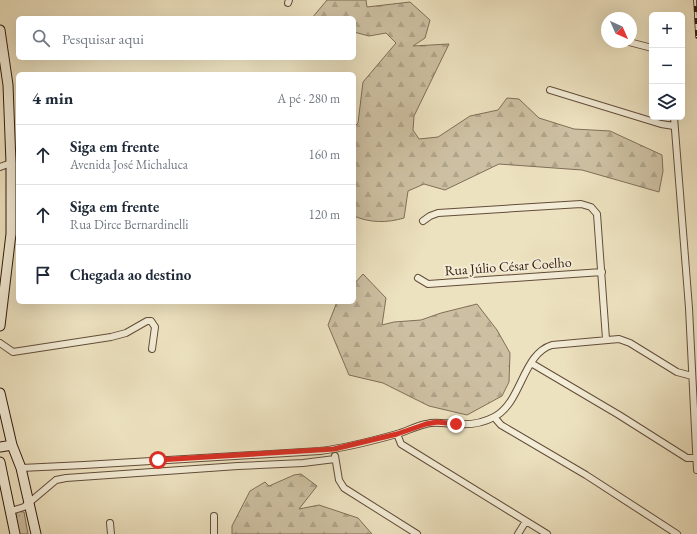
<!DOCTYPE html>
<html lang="pt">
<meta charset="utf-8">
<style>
:root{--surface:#fff;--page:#f6f6f7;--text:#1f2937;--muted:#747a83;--line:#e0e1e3}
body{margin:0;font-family:"EB Garamond",serif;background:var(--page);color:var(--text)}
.controls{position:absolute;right:12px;top:12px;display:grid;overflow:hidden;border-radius:6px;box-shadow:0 4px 16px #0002}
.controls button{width:36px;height:36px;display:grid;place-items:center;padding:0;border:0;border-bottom:1px solid var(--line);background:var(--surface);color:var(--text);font:20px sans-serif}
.compass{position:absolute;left:601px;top:12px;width:36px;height:36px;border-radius:50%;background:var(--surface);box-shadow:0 4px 16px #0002;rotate:135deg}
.stop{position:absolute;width:12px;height:12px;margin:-9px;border:3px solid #d93025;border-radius:50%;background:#fff}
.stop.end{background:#d93025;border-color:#fff;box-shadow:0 1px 4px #0008}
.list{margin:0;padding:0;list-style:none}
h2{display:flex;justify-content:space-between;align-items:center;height:52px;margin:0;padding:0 16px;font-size:17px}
h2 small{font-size:13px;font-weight:400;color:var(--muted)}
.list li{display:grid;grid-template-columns:26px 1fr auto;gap:12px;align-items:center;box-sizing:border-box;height:60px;padding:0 16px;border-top:1px solid var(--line)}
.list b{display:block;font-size:15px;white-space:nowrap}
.list p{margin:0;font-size:13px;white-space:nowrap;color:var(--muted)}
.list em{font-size:13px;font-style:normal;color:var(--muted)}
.icon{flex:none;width:22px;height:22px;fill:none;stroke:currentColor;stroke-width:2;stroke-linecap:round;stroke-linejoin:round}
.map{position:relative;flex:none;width:697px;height:534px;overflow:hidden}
.search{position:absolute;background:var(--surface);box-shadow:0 4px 16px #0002;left:16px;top:16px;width:340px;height:44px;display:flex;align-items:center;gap:10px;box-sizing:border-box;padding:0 14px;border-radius:6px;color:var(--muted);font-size:15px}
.panel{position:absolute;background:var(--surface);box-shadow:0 4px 16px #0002;left:16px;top:72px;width:340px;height:232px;border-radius:6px}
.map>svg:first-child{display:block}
.grass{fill:url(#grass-tufts);stroke:#806e58}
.forest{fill:url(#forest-firs);stroke:#806e58}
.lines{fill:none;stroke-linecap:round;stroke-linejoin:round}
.minor-casing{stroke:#624d3a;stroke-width:8}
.secondary-casing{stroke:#331b0e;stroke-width:11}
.minor{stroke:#f3ecd6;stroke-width:6}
.secondary{stroke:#f3ecd6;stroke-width:9}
.rail-casing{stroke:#331b0e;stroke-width:3.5}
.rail{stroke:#f3ecd6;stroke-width:2;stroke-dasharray:6;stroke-linecap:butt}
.route{stroke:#d93025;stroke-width:5}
.labels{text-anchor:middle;stroke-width:4;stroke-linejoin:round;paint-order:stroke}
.street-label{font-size:14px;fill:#331b0e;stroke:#f3ecd6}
</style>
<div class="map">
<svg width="697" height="534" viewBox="0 0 697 534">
<defs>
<pattern id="grass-tufts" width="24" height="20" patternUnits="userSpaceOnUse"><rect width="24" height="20" fill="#cdc0a2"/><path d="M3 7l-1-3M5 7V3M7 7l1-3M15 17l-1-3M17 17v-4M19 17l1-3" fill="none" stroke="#b0a48a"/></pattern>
<pattern id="forest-firs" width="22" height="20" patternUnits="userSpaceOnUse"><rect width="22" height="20" fill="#cdc0a2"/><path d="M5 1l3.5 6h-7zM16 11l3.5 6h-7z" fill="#b0a48a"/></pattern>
</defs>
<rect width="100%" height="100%" fill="#ede2c0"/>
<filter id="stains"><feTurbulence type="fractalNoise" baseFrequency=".005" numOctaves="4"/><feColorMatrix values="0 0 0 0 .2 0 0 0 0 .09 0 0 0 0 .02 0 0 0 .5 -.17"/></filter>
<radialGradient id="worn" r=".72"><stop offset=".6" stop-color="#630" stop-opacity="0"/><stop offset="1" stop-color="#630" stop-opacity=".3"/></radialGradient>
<!-- grass -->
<path class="grass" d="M 14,511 L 24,512 L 28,534 L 18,534 Z"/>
<!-- forest -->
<path class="forest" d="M 327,0 L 366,0 L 367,7 L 410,2 L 430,20 L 425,38 L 413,46 L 449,44 L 414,116 L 413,130 L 419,139 L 438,137 L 470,116 L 498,110 L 507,98 L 519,99 L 539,118 L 574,129 L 610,131 L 662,155 L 663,171 L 659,192 L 582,170 L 499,164 L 445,190 L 424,184 L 408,191 L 404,218 C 387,223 370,223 354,216 L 354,127 L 358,123 L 363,82 L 396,43 L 386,33 L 369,36 L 354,32 L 354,18 L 312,18 Z
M 363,274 L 386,298 L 382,325 L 394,322 L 421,320 L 441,313 L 477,304 L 497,330 L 510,353 L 509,382 L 502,396 L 467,415 L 429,406 L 383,383 L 349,375 L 328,325 L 337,302 L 354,302 L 354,284 Z
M 301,474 L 317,486 L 299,509 L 319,505 L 358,518 L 372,534 L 232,534 L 232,526 L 250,491 L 265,482 L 269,486 L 294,475 Z"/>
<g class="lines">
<!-- minor casing -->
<g class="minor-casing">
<path id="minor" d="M 288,3 L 289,0
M 629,42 L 652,48
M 550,90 L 661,124 L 674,126
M 674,117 L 689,308 L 697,470
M 0,167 L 11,163
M 423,221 L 430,216 L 438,213 L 581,204 L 591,207 L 597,214 L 606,339
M 418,278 L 428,284 L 602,272
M 0,343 L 13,352 L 111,337 L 126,333 L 147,321 L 151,321 L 155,327 L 152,349
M 531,363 L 619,415 L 687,458 L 697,458
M 494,417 L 501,425 L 586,475 L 677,534
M 397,434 L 401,444 L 547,534
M 335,456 L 339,480 L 344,488 L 417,534
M 21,468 L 84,465 L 320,451 C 345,448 372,441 397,434 C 407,431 416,426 426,424 C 436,421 445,424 456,424 C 468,425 483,423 494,417 C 522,403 522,354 552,345 L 619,339 L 630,343 L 677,372 L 692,376
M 11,511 L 24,507 L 56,480 L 66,478 L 238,466 L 303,463 L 335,459
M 214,516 L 214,534
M 110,523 L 111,534
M 518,534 L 526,521"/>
</g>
<!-- secondary casing -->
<g class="secondary-casing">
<path id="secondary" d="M 0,30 L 8,85 L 11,163 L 11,234 L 0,326
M 0,393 L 12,445 L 21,468 L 36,534
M 0,447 L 12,445
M 0,462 L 15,534"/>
</g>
<!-- minor -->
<use href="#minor" class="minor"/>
<!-- secondary -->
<use href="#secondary" class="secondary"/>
<!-- rail casing -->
<g class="rail-casing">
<path id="rail" d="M 695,0 L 697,37"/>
</g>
<!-- rail -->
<use href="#rail" class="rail"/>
</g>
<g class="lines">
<!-- route -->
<path class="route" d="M 158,460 L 334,449 L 397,434 L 426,424 L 437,422 L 456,424"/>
</g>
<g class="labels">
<!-- street labels -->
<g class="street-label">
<text transform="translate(508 266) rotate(-4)" y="5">Rua Júlio César Coelho</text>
</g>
</g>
<rect width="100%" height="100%" filter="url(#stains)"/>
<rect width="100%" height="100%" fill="url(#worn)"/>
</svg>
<div class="controls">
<button>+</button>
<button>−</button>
<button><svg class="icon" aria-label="layers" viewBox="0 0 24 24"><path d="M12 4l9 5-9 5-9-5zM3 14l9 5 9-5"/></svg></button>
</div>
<svg class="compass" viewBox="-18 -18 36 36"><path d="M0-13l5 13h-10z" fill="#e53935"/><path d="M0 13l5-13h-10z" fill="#747a83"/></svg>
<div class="stop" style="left:158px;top:460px"></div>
<div class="stop end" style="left:456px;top:424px"></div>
<div class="search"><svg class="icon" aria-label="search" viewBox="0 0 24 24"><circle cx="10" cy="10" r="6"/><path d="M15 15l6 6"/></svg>Pesquisar aqui</div>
<section class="panel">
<h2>4 min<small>A pé · 280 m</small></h2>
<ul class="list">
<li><svg class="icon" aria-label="ahead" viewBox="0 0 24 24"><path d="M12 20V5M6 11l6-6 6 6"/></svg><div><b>Siga em frente</b><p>Avenida José Michaluca</p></div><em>160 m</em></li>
<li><svg class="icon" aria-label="ahead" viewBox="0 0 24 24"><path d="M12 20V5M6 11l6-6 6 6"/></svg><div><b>Siga em frente</b><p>Rua Dirce Bernardinelli</p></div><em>120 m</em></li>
<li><svg class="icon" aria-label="arrive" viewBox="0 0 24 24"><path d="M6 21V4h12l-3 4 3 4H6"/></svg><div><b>Chegada ao destino</b></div></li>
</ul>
</section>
</div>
